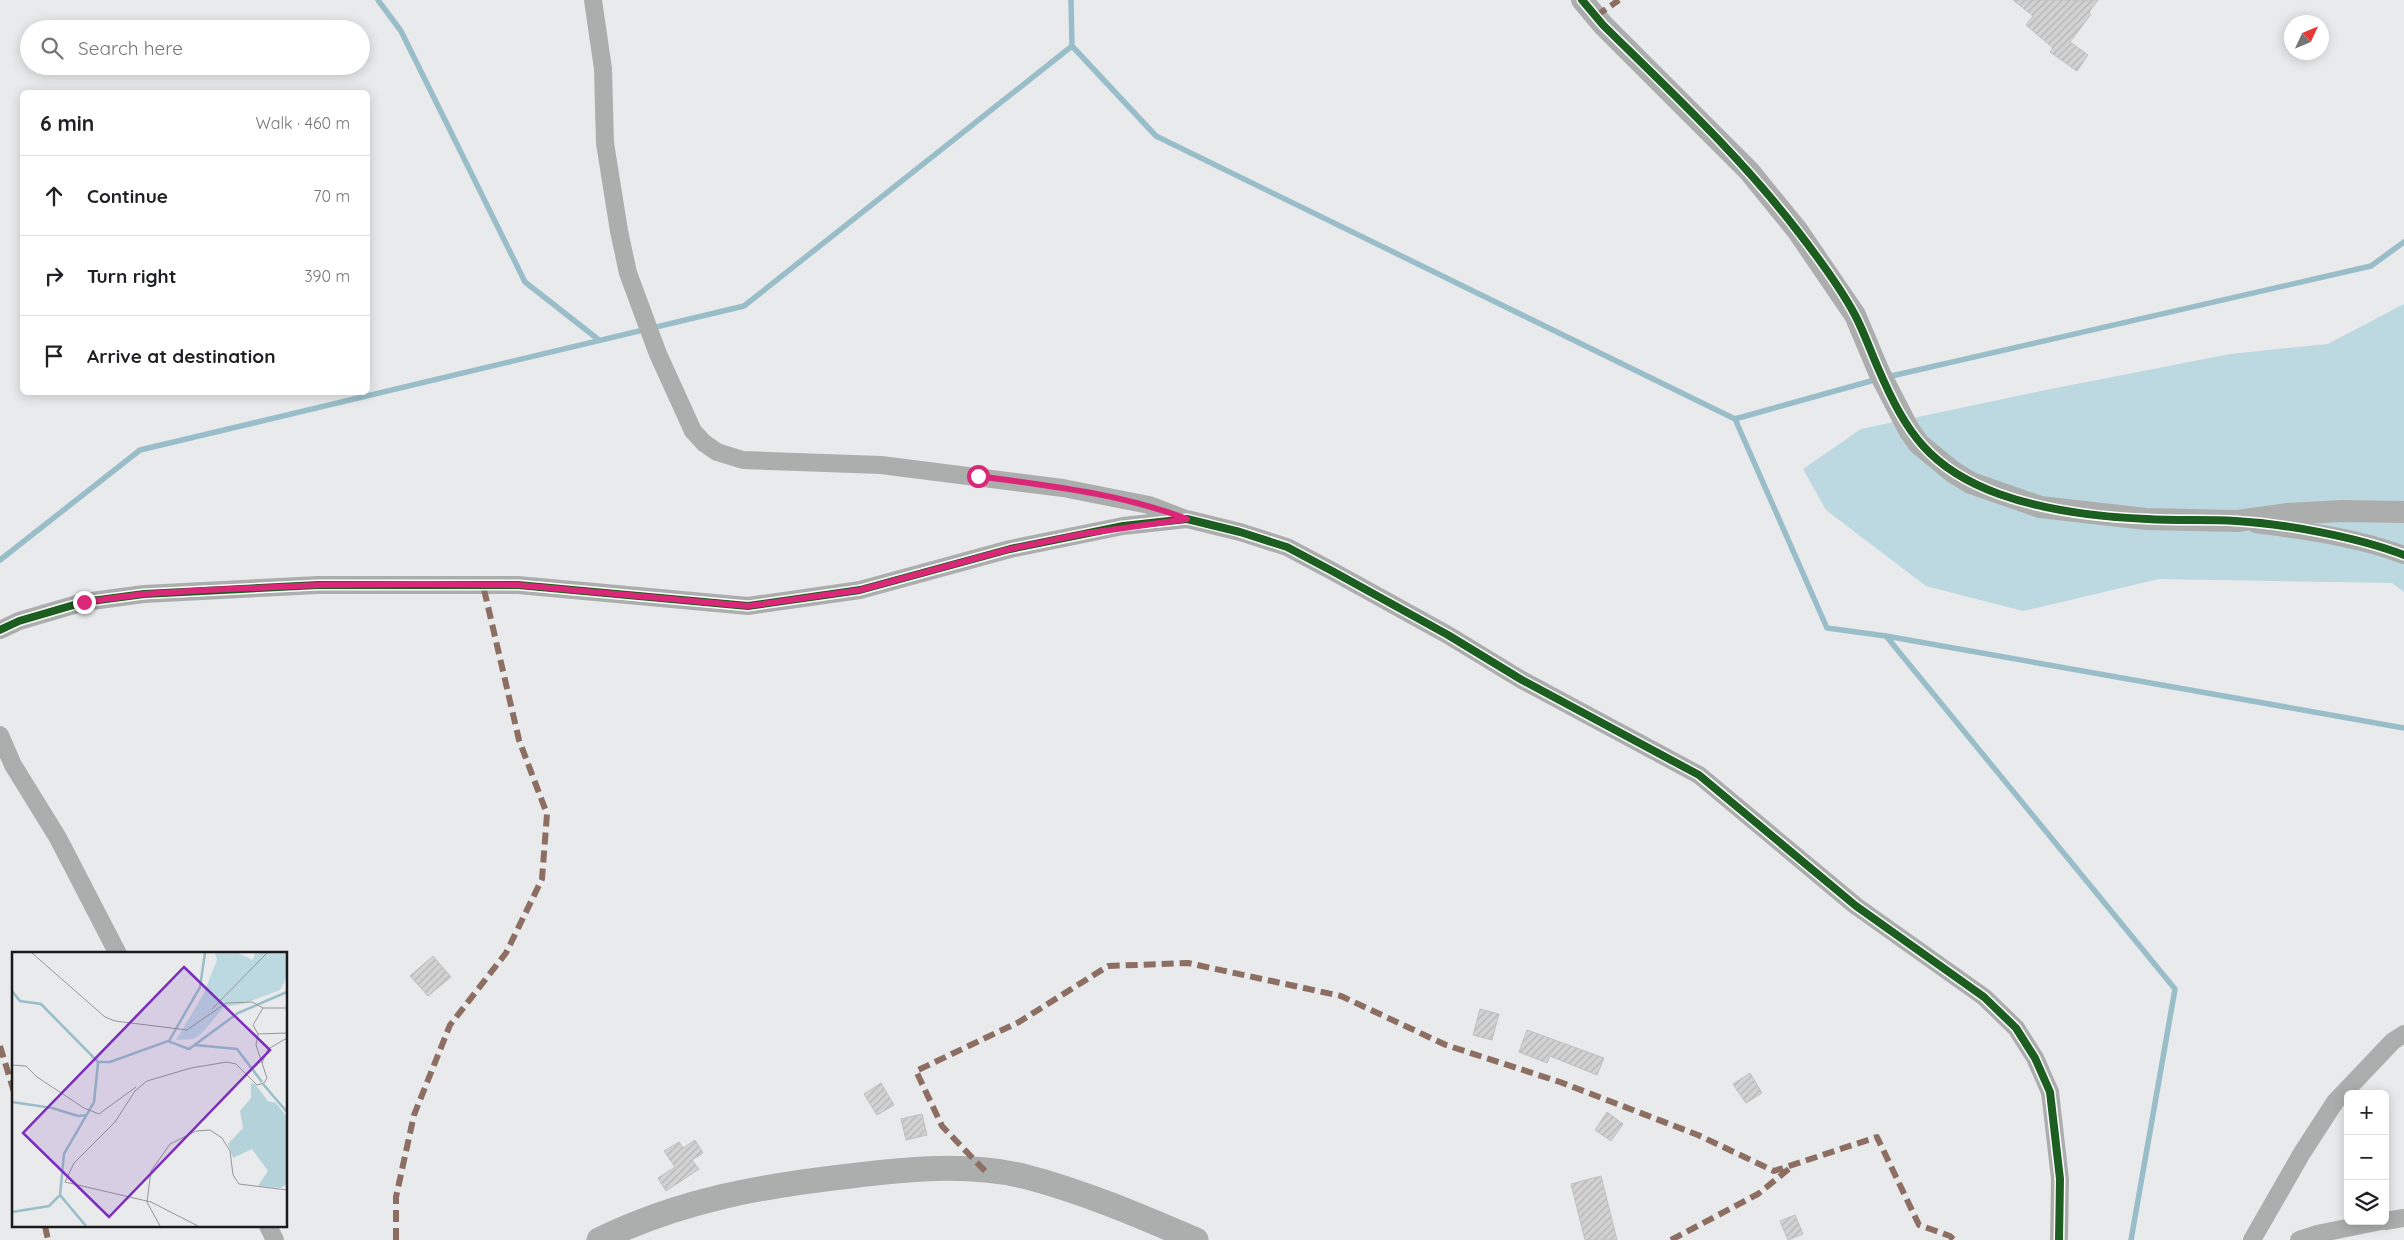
<!DOCTYPE html>
<meta charset="utf-8">
<style>
:root{--surface:#fff;--page:#f6f6f6;--text:#202124;--muted:#757577;--line:#e0e0e0}
body{margin:0;font-family:Quicksand,sans-serif;background:var(--page);color:var(--text)}
.controls{position:absolute;right:15px;bottom:15px;display:grid;overflow:hidden;border-radius:8px;box-shadow:0 2px 12px #0003}
.controls button{width:45px;height:45px;display:grid;place-items:center;padding:0;border:0;border-bottom:1px solid var(--line);background:var(--surface);color:var(--text);font:25px sans-serif}
.compass{position:absolute;left:2284px;top:15px;width:45px;height:45px;border-radius:50%;background:var(--surface);box-shadow:0 2px 12px #0003;rotate:46deg}
.stop{position:absolute;width:15px;height:15px;margin:-11px;border:4px solid #db2777;border-radius:50%;background:#fff}
.stop.end{background:#db2777;border-color:#fff;box-shadow:0 1px 5px #0008}
.list{margin:0;padding:0;list-style:none}
h2{display:flex;justify-content:space-between;align-items:center;height:65px;margin:0;padding:0 20px;font-size:21px}
h2 small{font-size:16px;font-weight:400;color:var(--muted)}
.list li{display:grid;grid-template-columns:32px 1fr auto;gap:15px;align-items:center;box-sizing:border-box;height:80px;padding:0 20px;border-top:1px solid var(--line)}
.list b{display:block;font-size:19px;white-space:nowrap}
.list em{font-size:16px;font-style:normal;color:var(--muted)}
.icon{flex:none;width:28px;height:28px;fill:none;stroke:currentColor;stroke-width:2;stroke-linecap:round;stroke-linejoin:round}
.map{position:relative;flex:none;width:2404px;height:1240px;overflow:hidden}
.search{position:absolute;background:var(--surface);box-shadow:0 2px 12px #0003;left:20px;top:20px;width:350px;height:55px;display:flex;align-items:center;gap:12px;box-sizing:border-box;padding:0 18px;border-radius:28px;color:var(--muted);font-size:19px}
.panel{position:absolute;background:var(--surface);box-shadow:0 2px 12px #0003;left:20px;top:90px;width:350px;height:305px;border-radius:8px}
.map>svg:first-child{display:block}
.green{fill:#bcd8e0}
.lines{fill:none;stroke-linecap:round;stroke-linejoin:round}
.stream{stroke:#9abec9;stroke-width:5.5}
.building{fill:url(#building-hatch);stroke:#c0c0c1}
.minor{stroke:#acaeae;stroke-width:18}
.tertiary{stroke:#acaeae;stroke-width:22}
.secondary{stroke:#acadad;stroke-width:25}
.quiet{stroke:#8d6e63;stroke-width:6;stroke-dasharray:12 6;stroke-linecap:butt}
.cycleway-casing{stroke:#fff;stroke-width:11}
.cycleway{stroke:#1b5e20;stroke-width:8}
.route{stroke:#db2777;stroke-width:6}
.inset-river{fill:none;stroke:#9abec9;stroke-width:2.5}
.inset-road{fill:none;stroke:#959798;stroke-width:1}
.view{fill:#7b2cbf;fill-opacity:0.15;stroke:#7b2cbf;stroke-width:2.5}
.inset-edge{fill:none;stroke:#191a1b;stroke-width:2.5}
</style>
<div class="map">
<svg width="2404" height="1240" viewBox="0 0 2404 1240">
<defs>
<pattern id="building-hatch" width="6" height="6" patternUnits="userSpaceOnUse" patternTransform="scale(1.25)"><rect width="6" height="6" fill="#d2d2d2"/><path d="M-1 1l2-2M0 6l6-6M5 7l2-2" fill="none" stroke="#b4b4b4"/></pattern>
</defs>
<rect width="100%" height="100%" fill="#e8eaeb"/>
<!-- green -->
<path class="green" d="M 2404,304 L 2404,592 L 2392,583 L 2159,579 L 2023,611 L 1926,586 L 1826,510 L 1803,469 L 1861,429 L 2046,390 L 2230,354 L 2328,344 Z"/>
<g class="lines">
<!-- stream -->
<path class="stream" d="M 378,0 L 401,31 L 525,282 L 599,340
M 1071,0 L 1072,46 L 1156,136 L 1735,419 L 1827,628 L 1886,636 L 2404,728
M 1887,377 L 2371,266 L 2404,242
M 1735,419 L 1878,379
M 0,560 L 140,450 L 744,306 L 1072,46
M 1886,636 L 2175,989 L 2131,1240"/>
</g>
<!-- building -->
<path class="building" d="M 2013,0 L 2098,0 L 2089,12 L 2091,14 L 2070,42 L 2088,55 L 2077,71 L 2050,52 L 2053,48 L 2026,25 L 2033,16 Z
M 433,956 L 451,977 L 428,996 L 410,976 Z
M 1480,1009 L 1499,1014 L 1492,1040 L 1473,1035 Z
M 1527,1030 L 1604,1058 L 1597,1075 L 1550,1056 L 1547,1063 L 1519,1052 Z
M 1750,1073 L 1762,1093 L 1746,1103 L 1733,1084 Z
M 881,1083 L 894,1105 L 877,1115 L 864,1094 Z
M 1607,1112 L 1623,1124 L 1611,1141 L 1595,1130 Z
M 922,1114 L 927,1135 L 906,1140 L 901,1119 Z
M 695,1140 L 703,1153 L 692,1160 L 699,1169 L 666,1191 L 658,1178 L 675,1167 L 664,1151 L 679,1142 L 683,1148 Z
M 1601,1176 L 1617,1240 L 1585,1240 L 1571,1184 Z
M 1795,1215 L 1803,1234 L 1788,1240 L 1780,1221 Z"/>
<g class="lines">
<!-- minor -->
<path class="minor" d="M 593,0 L 603,69 L 605,143 L 619,231 L 628,273 L 658,354 L 693,431 L 704,443 L 717,452 L 743,460 L 881,465 L 1063,488 L 1149,505 L 1183,518
M 2256,524 C 2305,531 2357,537 2404,555
M 0,630 L 19,621 L 84,602 L 144,594 L 318,585 L 518,585 L 748,606 L 860,590 L 1010,549 L 1123,526 L 1187,519 L 1240,532 L 1287,547 L 1334,572 L 1448,635 L 1522,680 L 1699,775 L 1856,906 L 1984,997 L 2016,1028 L 2035,1058 L 2050,1092 L 2060,1179 L 2059,1240
M 0,735 L 13,765 L 58,838 L 118,954
M 2385,1221 L 2404,1218
M 268,1226 L 275,1240
M 2252,1240 L 2302,1153 L 2335,1102 L 2393,1041 L 2404,1034
M 2299,1240 L 2317,1234 L 2381,1221"/>
<!-- tertiary -->
<path class="tertiary" d="M 1582,0 L 1603,25 L 1749,171 L 1797,230 L 1855,315 L 1879,372 L 1909,430 L 1919,444 L 1953,472 L 1971,483 L 2040,507 L 2146,519 L 2237,521 L 2288,514 L 2342,511 L 2404,512"/>
<!-- secondary -->
<path class="secondary" d="M 599,1240 C 681,1200 761,1186 850,1176 C 907,1169 966,1163 1023,1176 C 1082,1191 1140,1216 1196,1240"/>
<!-- quiet -->
<path class="quiet" d="M 1596,16 L 1619,0
M 0,1046 L 14,1092
M 985,1171 L 942,1126 L 916,1071 L 1019,1022 L 1108,966 L 1188,963 L 1341,996 L 1446,1045 L 1560,1082 L 1698,1135 L 1774,1171 L 1877,1137 L 1919,1225 L 1950,1236 L 1954,1240
M 45,1226 L 48,1240
M 396,1240 L 396,1197 L 414,1115 L 450,1025 L 506,953 L 542,879 L 547,814 L 519,740 L 483,585
M 1671,1240 L 1758,1194 L 1790,1168"/>
<!-- cycleway casing -->
<g class="cycleway-casing">
<path id="cycleway" d="M 1582,0 L 1603,25 C 1670,91 1739,155 1796,229 C 1817,256 1839,285 1855,315 C 1864,332 1870,350 1878,368 C 1906,433 1930,469 1999,494 C 2046,511 2098,517 2147,519 C 2177,521 2207,519 2236,521 C 2286,524 2357,537 2404,555
M 0,630 L 19,621 L 84,602 L 144,594 L 318,585 L 518,585 L 748,606 L 860,590 L 1010,549 L 1123,526 L 1187,519 L 1240,532 L 1287,547 L 1334,572 L 1448,635 L 1522,680 L 1699,775 L 1856,906 L 1984,997 L 2016,1028 L 2035,1058 L 2050,1092 L 2060,1179 L 2059,1240"/>
</g>
<!-- cycleway -->
<use href="#cycleway" class="cycleway"/>
</g>
<g class="lines">
<!-- route -->
<path class="route" d="M 84,602 L 144,594 L 207,590 L 318,585 L 422,584 L 518,585 L 748,606 L 860,590 L 1010,549 L 1082,534 L 1187,519 C 1119,493 1050,486 978,476"/>
</g>
<!-- overview -->
<g transform="translate(12 952)">
<rect width="275" height="275" fill="#e8eaeb"/>
<path d="M 203,1 L 226,1 L 241,8 L 243,1 L 275,1 L 275,25 L 268,38 L 231,52 L 212,55 L 189,82 L 181,87 L 164,88 L 191,43 L 205,8 Z" fill="#bcd8e0"/>
<path d="M 239,131 L 243,132 L 256,149 L 264,151 L 275,165 L 275,232 L 269,236 L 246,234 L 256,219 L 240,197 L 221,206 L 216,192 L 231,176 L 228,159 L 239,146 Z" fill="#b4d2da"/>
<path class="inset-river" d="M 0,39 L 8,49 L 29,52 L 86,110 L 98,110 L 156,89 L 177,97 L 226,61 L 275,40M 157,89 L 188,35 L 193,1M 183,93 L 225,97 L 250,130M 251,132 L 275,160M 0,150 L 40,156 L 66,164 L 75,163M 0,260 L 37,254 L 47,244M 74,274 L 48,243 L 52,202 L 82,150 L 86,111"/>
<path class="inset-road" d="M 20,1 L 93,65 L 103,69 L 175,78 L 214,51 L 240,50 L 251,56 L 241,73 L 246,82M 251,56 L 275,56M 200,57 L 255,1M 246,82 L 275,81M 250,111 L 256,97 L 275,86M 0,113 L 14,114 L 25,125 L 72,156 L 87,162 L 124,135M 148,274 L 135,250 L 139,219 L 158,192 L 184,179 L 198,178 L 210,186 L 218,199 L 221,223 L 227,232 L 275,238M 186,274 L 139,250 L 53,230 L 62,211 L 103,170 L 123,139 L 135,129 L 179,116 L 215,110 L 224,112 L 245,133 L 252,131 L 255,126 L 244,93 L 246,82"/>
<path class="view" d="M 172,15 L 258,98 L 97,265 L 11,181 Z"/>
<rect width="275" height="275" class="inset-edge"/>
</g>
</svg>
<div class="controls">
<button>+</button>
<button>−</button>
<button><svg class="icon" aria-label="layers" viewBox="0 0 24 24"><path d="M12 4l9 5-9 5-9-5zM3 14l9 5 9-5"/></svg></button>
</div>
<svg class="compass" viewBox="-18 -18 36 36"><path d="M0-13l5 13h-10z" fill="#e53935"/><path d="M0 13l5-13h-10z" fill="#757577"/></svg>
<div class="stop" style="left:978px;top:476px"></div>
<div class="stop end" style="left:84px;top:602px"></div>
<div class="search"><svg class="icon" aria-label="search" viewBox="0 0 24 24"><circle cx="10" cy="10" r="6"/><path d="M15 15l6 6"/></svg>Search here</div>
<section class="panel">
<h2>6 min<small>Walk · 460 m</small></h2>
<ul class="list">
<li><svg class="icon" aria-label="ahead" viewBox="0 0 24 24"><path d="M12 20V5M6 11l6-6 6 6"/></svg><div><b>Continue</b></div><em>70 m</em></li>
<li><svg class="icon" aria-label="right" viewBox="0 0 24 24"><path d="M7 20v-9h11M14 6l5 5-5 5"/></svg><div><b>Turn right</b></div><em>390 m</em></li>
<li><svg class="icon" aria-label="arrive" viewBox="0 0 24 24"><path d="M6 21V4h12l-3 4 3 4H6"/></svg><div><b>Arrive at destination</b></div></li>
</ul>
</section>
</div>
